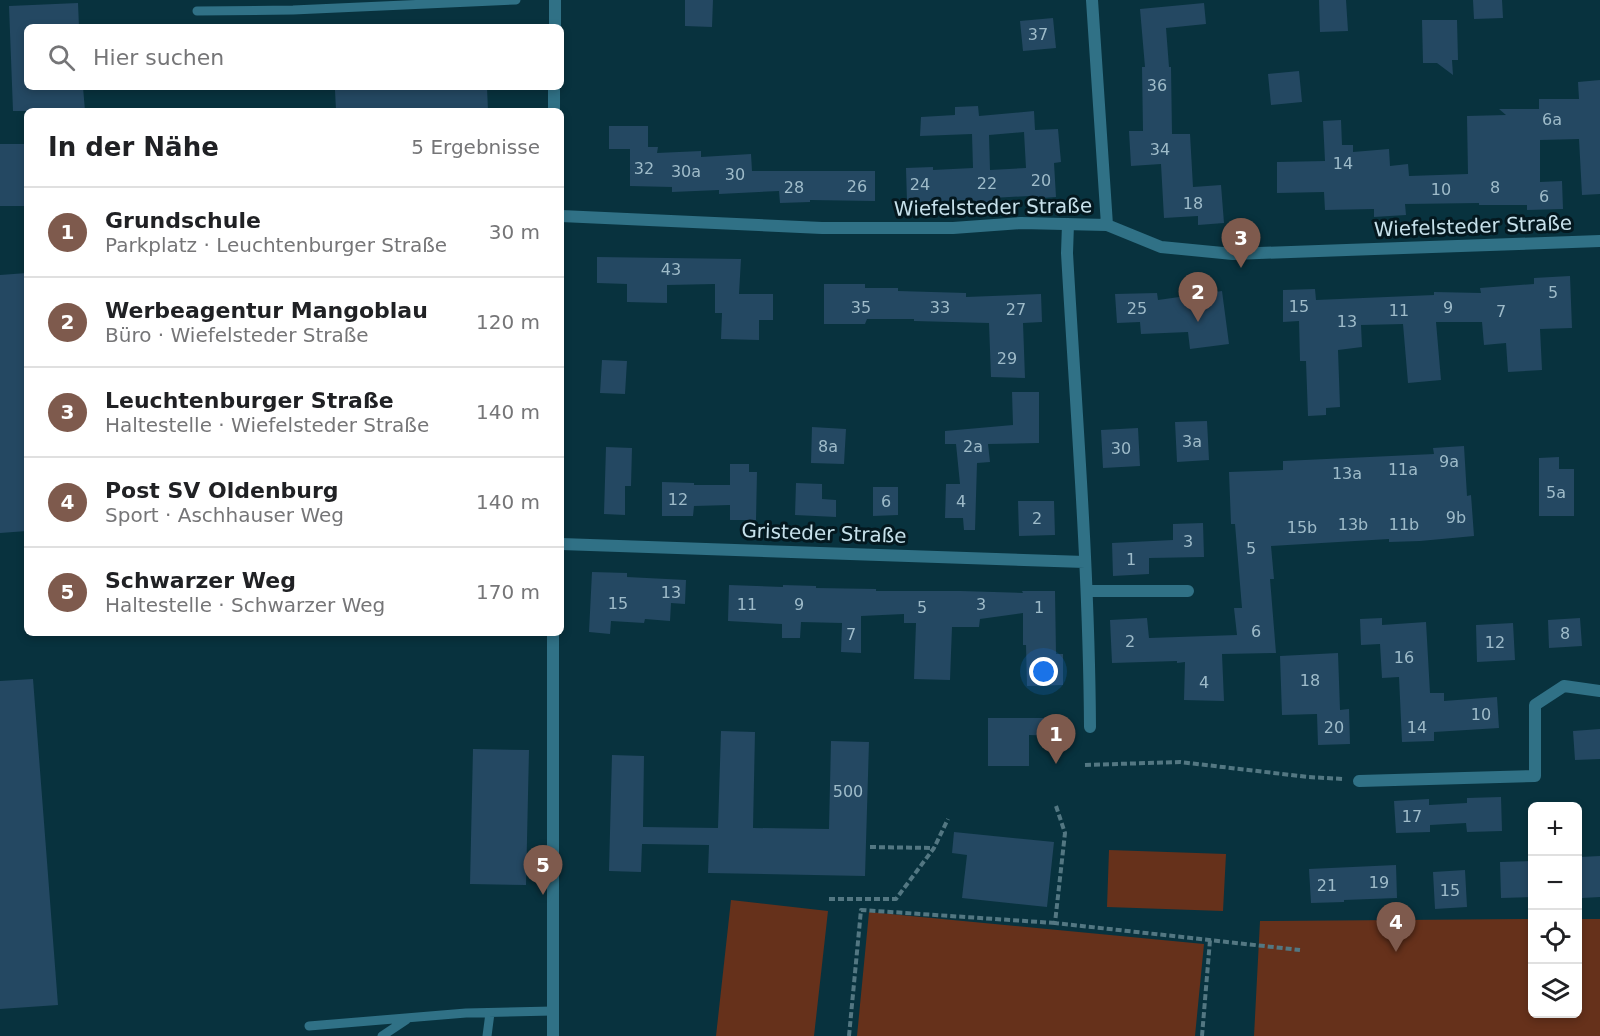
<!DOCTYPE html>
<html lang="de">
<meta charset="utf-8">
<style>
:root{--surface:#fff;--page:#f6f6f6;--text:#202124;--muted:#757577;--line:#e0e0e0;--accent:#7e5a4d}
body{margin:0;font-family:"DejaVu Sans",sans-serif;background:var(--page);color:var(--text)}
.controls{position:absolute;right:18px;bottom:18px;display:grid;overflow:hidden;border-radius:9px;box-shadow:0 3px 9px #0003}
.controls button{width:54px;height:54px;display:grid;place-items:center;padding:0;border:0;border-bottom:2px solid var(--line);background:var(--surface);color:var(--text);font:30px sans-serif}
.you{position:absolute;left:1044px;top:672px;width:21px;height:21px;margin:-15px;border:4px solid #fff;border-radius:50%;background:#1a73e8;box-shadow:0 0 0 9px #1a73e833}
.badge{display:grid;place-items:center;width:39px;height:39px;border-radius:50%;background:var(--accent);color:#fff;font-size:20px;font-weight:700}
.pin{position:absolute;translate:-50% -50px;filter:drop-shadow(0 2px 3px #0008)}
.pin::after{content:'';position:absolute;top:32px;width:21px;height:18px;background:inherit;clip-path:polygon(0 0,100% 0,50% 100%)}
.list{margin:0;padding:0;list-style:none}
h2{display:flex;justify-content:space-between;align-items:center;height:78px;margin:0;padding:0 24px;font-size:26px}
h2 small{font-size:20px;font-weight:400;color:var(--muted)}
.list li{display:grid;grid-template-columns:39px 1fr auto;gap:18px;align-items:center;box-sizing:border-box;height:90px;padding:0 24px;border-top:2px solid var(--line)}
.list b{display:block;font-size:22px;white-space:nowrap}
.list p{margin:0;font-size:20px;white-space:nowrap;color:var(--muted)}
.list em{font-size:20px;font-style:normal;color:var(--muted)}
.icon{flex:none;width:33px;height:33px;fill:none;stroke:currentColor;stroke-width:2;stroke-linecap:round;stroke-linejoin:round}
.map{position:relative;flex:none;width:1600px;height:1036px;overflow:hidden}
.search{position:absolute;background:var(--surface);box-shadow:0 3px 9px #0003;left:24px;top:24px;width:540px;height:66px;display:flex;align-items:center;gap:15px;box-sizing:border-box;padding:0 21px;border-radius:9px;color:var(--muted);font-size:22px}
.panel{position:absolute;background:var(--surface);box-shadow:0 3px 9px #0003;left:24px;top:108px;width:540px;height:528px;border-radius:9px}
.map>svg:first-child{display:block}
.green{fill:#66311b}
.building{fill:#244862;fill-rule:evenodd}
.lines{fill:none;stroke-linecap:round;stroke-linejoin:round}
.path{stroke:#537782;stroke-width:4;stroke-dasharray:6 3;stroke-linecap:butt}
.service{stroke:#307186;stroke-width:9}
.minor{stroke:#307186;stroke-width:12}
.labels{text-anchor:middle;stroke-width:6;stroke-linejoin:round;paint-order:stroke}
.number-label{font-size:16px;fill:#9ebbc9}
.street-label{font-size:20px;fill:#c7e1eb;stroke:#04181f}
</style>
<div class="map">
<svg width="1600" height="1036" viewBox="0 0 1600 1036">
<rect width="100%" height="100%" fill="#08323e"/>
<!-- green -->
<path class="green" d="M 1109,850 L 1226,854 L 1223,911 L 1107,907 Z
M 731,900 L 828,911 L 814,1036 L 716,1036 Z
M 869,912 L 1204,944 L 1195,1036 L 857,1036 Z
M 1532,919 L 1532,1014 L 1578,1014 L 1578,919 L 1600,919 L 1600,1036 L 1254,1036 L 1260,921 Z"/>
<!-- building -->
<path class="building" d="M 685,0 L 713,0 L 712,27 L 685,26 Z
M 1319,0 L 1346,0 L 1348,31 L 1320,32 Z
M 1473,0 L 1502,0 L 1503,18 L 1474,19 Z
M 78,3 L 79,27 L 27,27 L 27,87 L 83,87 L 85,111 L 13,111 L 9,6 Z
M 1204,3 L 1206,24 L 1166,28 L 1169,67 L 1171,67 L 1172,134 L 1190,134 L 1193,187 L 1221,185 L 1224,223 L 1198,225 L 1198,216 L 1164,218 L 1161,164 L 1131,166 L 1129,131 L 1143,131 L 1142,67 L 1145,67 L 1140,9 Z
M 1053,18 L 1056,48 L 1023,51 L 1020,21 Z
M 1422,20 L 1457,20 L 1458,60 L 1452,60 L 1453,75 L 1437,63 L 1423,63 Z
M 1299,71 L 1302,102 L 1271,105 L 1268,74 Z
M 1600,80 L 1600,194 L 1582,195 L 1579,139 L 1540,140 L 1540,182 L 1562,181 L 1563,209 L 1527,210 L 1527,205 L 1479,205 L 1479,203 L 1405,204 L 1406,215 L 1374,217 L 1374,209 L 1325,210 L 1324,192 L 1277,193 L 1277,162 L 1325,161 L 1323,121 L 1341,120 L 1342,145 L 1353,145 L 1353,152 L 1389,149 L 1390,166 L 1408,164 L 1409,176 L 1468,174 L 1467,116 L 1506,115 L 1499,109 L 1539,109 L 1539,99 L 1579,99 L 1578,82 Z
M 462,87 L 487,87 L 488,111 L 336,111 L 335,90 Z
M 978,106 L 979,116 L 1034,111 L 1035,130 L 1058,129 L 1061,162 L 1054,163 L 1056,197 L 1029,199 L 1029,196 L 992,198 L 992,203 L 966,204 L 966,200 L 907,202 L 906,168 L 933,167 L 933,170 L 973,168 L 972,134 L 920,136 L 921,117 L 955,115 L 955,107 ZM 1024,132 L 1026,168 L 990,170 L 989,135 Z
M 609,126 L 648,126 L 648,147 L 658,147 L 657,153 L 701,151 L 701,157 L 751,154 L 752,171 L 875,171 L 875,201 L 810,200 L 810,202 L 780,203 L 779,191 L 719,194 L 719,190 L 672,192 L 672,187 L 630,186 L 630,149 L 609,149 Z
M 0,144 L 27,144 L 27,206 L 0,206 Z
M 597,257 L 741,259 L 739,294 L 773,294 L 773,320 L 759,320 L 759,340 L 721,339 L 722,313 L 715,313 L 715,284 L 667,285 L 667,303 L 627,302 L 627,284 L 597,283 Z
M 27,273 L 27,531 L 0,533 L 0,275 Z
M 1570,276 L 1572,328 L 1540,329 L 1542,370 L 1508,372 L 1506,343 L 1484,345 L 1482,322 L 1436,322 L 1441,380 L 1408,383 L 1403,324 L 1361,325 L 1362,347 L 1338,350 L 1340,407 L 1326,408 L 1326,415 L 1308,416 L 1306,361 L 1300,361 L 1299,321 L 1283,322 L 1283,290 L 1315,289 L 1316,300 L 1434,295 L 1434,292 L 1481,293 L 1480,288 L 1534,284 L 1534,278 Z
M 824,284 L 865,284 L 865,288 L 898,288 L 898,291 L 966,293 L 966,297 L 1041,294 L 1042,322 L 1023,323 L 1025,378 L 991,377 L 989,323 L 914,321 L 914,319 L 867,319 L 865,324 L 824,324 Z
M 1222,291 L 1229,344 L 1190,349 L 1188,332 L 1141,334 L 1140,322 L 1117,323 L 1115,294 L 1157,293 L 1158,300 Z
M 602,360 L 627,361 L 625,394 L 600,393 Z
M 1012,392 L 1039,392 L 1039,443 L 988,444 L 990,462 L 977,463 L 975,530 L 964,530 L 963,518 L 945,518 L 946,484 L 960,484 L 956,444 L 945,444 L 945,431 L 1013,425 Z
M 1207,421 L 1209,460 L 1177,462 L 1175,422 Z
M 812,427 L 846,429 L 844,464 L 811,463 Z
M 1138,428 L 1140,466 L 1103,468 L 1101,430 Z
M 1464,446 L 1467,496 L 1471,495 L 1474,536 L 1420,541 L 1389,542 L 1389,539 L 1271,546 L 1274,579 L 1270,579 L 1276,653 L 1222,654 L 1224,701 L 1184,700 L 1185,662 L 1177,663 L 1177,661 L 1112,663 L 1110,620 L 1147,618 L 1149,638 L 1237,635 L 1234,608 L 1242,608 L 1235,524 L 1231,524 L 1229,472 L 1283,470 L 1283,461 L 1434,454 L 1433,448 Z
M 606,447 L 632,448 L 631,486 L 625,486 L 625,515 L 604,514 Z
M 1559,457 L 1559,469 L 1574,469 L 1574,516 L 1539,516 L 1539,458 Z
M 730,464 L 749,464 L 749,472 L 757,472 L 756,520 L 730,520 L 730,505 L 694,506 L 693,516 L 662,516 L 662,482 L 694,483 L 694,485 L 730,485 Z
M 796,483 L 822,484 L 822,499 L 836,500 L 836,517 L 795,515 Z
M 873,487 L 898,487 L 898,515 L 873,516 Z
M 1018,501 L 1054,501 L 1055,535 L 1019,536 Z
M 1203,523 L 1204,557 L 1149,558 L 1149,574 L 1113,576 L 1112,543 L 1173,540 L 1173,524 Z
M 592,572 L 627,573 L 627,577 L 686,580 L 685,604 L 671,603 L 670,621 L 645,619 L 644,623 L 611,621 L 610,634 L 589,632 Z
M 729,585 L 783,587 L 783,585 L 816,586 L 816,588 L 876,589 L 876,591 L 961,591 L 1023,593 L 1022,591 L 1055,591 L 1056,654 L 1063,654 L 1063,685 L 1027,686 L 1026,645 L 1023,645 L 1023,613 L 980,619 L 979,627 L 952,627 L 950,680 L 914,679 L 916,623 L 904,623 L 904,614 L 861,616 L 861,653 L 841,652 L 842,623 L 801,622 L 800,638 L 782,638 L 782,624 L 728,621 Z
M 1382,618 L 1382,625 L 1426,622 L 1430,693 L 1444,693 L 1444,701 L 1497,697 L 1499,728 L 1434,732 L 1434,741 L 1402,742 L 1399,677 L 1382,678 L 1380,644 L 1361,645 L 1360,619 Z
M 1580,618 L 1582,646 L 1549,648 L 1548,620 Z
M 1513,623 L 1515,660 L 1477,662 L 1476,625 Z
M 1338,653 L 1340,710 L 1349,709 L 1350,744 L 1318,745 L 1317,714 L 1282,715 L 1280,656 Z
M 33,679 L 58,1005 L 0,1009 L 0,681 Z
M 988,718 L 1058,718 L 1058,736 L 1029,735 L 1029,766 L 988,766 Z
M 1600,729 L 1600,759 L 1575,760 L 1573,731 Z
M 721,731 L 755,732 L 753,828 L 829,829 L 831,741 L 869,742 L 865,876 L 708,873 L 709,845 L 642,844 L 641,872 L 609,871 L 612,755 L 644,756 L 643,827 L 718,828 Z
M 473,749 L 529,750 L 526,885 L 470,884 Z
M 1501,797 L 1502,831 L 1467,832 L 1466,823 L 1430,825 L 1430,832 L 1396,833 L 1394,801 L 1429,799 L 1429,805 L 1467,803 L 1467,798 Z
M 954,832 L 1054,842 L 1047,907 L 962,898 L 967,855 L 952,853 Z
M 1600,856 L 1600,897 L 1582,898 L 1580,857 Z
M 1532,861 L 1533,897 L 1501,898 L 1500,862 Z
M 1396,865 L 1397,898 L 1344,900 L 1344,902 L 1311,903 L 1309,869 Z
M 1465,870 L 1467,907 L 1435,909 L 1433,872 Z"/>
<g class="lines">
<!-- path -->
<path class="path" d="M 1085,765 L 1180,762 L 1308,777 L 1343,779
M 1056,806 L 1065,833 L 1055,923 L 1300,950
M 870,847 L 933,848
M 829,899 L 896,899 L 934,848 L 948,819
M 849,1036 L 861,910 L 1055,923
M 1202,1036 L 1210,940"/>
<!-- service -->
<path class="service" d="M 197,11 L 293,10 L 516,0
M 309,1026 L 466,1013 L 553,1011
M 382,1036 L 406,1020
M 487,1036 L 490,1013"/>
<!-- minor -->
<path class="minor" d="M 1092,0 L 1107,225
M 555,27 L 555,0
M 554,111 L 554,87
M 561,216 L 822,228 L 953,228 L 1021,223 L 1107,225 L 1161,247 L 1233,254 L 1600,241
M 1068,224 L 1067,253 C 1076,411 1089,569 1090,727
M 561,544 L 1085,562
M 1087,591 L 1188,591
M 1359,781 L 1535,776 L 1535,705 L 1564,686 L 1600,691
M 553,1036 L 553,633"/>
</g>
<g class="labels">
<!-- number labels -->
<g class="number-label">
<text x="1038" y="40">37</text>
<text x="1157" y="91">36</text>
<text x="1552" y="125">6a</text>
<text x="1160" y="155">34</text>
<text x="1343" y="169">14</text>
<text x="644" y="174">32</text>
<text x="686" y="177">30a</text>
<text x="735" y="180">30</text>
<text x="1041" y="186">20</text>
<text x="987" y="189">22</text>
<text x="920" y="190">24</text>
<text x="857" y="192">26</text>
<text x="794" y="193">28</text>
<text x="1495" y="193">8</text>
<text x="1441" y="195">10</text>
<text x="1544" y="202">6</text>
<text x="1193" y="209">18</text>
<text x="671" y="275">43</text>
<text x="1553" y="298">5</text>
<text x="1299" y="312">15</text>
<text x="861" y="313">35</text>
<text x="940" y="313">33</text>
<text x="1448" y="313">9</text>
<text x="1137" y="314">25</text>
<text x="1016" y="315">27</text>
<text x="1399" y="316">11</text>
<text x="1501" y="317">7</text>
<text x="1347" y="327">13</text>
<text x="1007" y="364">29</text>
<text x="1192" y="447">3a</text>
<text x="828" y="452">8a</text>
<text x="973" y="452">2a</text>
<text x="1121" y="454">30</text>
<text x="1449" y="467">9a</text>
<text x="1403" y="475">11a</text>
<text x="1347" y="479">13a</text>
<text x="1556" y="498">5a</text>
<text x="678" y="505">12</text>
<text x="886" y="507">6</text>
<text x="961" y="507">4</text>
<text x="1456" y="523">9b</text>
<text x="1037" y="524">2</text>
<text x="1353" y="530">13b</text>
<text x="1404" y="530">11b</text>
<text x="1302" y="533">15b</text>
<text x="1188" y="547">3</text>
<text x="1251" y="554">5</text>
<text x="1131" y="565">1</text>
<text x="671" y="598">13</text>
<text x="618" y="609">15</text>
<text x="747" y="610">11</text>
<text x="799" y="610">9</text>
<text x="981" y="610">3</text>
<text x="922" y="613">5</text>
<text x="1039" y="613">1</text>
<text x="1256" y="637">6</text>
<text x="1565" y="639">8</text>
<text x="851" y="640">7</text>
<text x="1130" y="647">2</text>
<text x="1495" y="648">12</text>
<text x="1404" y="663">16</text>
<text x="1310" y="686">18</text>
<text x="1204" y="688">4</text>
<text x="1481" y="720">10</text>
<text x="1334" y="733">20</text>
<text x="1417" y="733">14</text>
<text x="848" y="797">500</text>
<text x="1412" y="822">17</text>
<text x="1379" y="888">19</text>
<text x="1327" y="891">21</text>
<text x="1450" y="896">15</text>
</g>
<!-- street labels -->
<g class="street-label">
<text transform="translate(993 207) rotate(-1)" y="7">Wiefelsteder Straße</text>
<text transform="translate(1473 226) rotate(-2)" y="7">Wiefelsteder Straße</text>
<text transform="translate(824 533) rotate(2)" y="7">Gristeder Straße</text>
</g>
</g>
</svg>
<div class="controls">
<button>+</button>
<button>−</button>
<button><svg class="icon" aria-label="locate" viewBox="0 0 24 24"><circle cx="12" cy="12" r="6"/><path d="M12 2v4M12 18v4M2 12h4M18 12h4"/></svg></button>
<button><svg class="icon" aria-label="layers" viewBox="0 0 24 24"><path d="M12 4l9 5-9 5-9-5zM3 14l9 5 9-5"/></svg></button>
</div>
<div class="you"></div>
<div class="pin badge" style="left:1056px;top:764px">1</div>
<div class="pin badge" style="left:1198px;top:322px">2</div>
<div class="pin badge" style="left:1241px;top:268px">3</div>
<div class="pin badge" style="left:1396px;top:952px">4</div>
<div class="pin badge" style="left:543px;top:895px">5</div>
<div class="search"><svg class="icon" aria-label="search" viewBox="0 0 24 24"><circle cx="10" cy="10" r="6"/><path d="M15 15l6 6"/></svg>Hier suchen</div>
<section class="panel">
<h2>In der Nähe<small>5 Ergebnisse</small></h2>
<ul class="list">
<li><span class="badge">1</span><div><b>Grundschule</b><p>Parkplatz · Leuchtenburger Straße</p></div><em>30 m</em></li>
<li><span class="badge">2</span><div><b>Werbeagentur Mangoblau</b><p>Büro · Wiefelsteder Straße</p></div><em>120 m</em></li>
<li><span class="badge">3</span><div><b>Leuchtenburger Straße</b><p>Haltestelle · Wiefelsteder Straße</p></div><em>140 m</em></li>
<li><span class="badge">4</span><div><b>Post SV Oldenburg</b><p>Sport · Aschhauser Weg</p></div><em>140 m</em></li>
<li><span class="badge">5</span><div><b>Schwarzer Weg</b><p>Haltestelle · Schwarzer Weg</p></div><em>170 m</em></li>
</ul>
</section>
</div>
